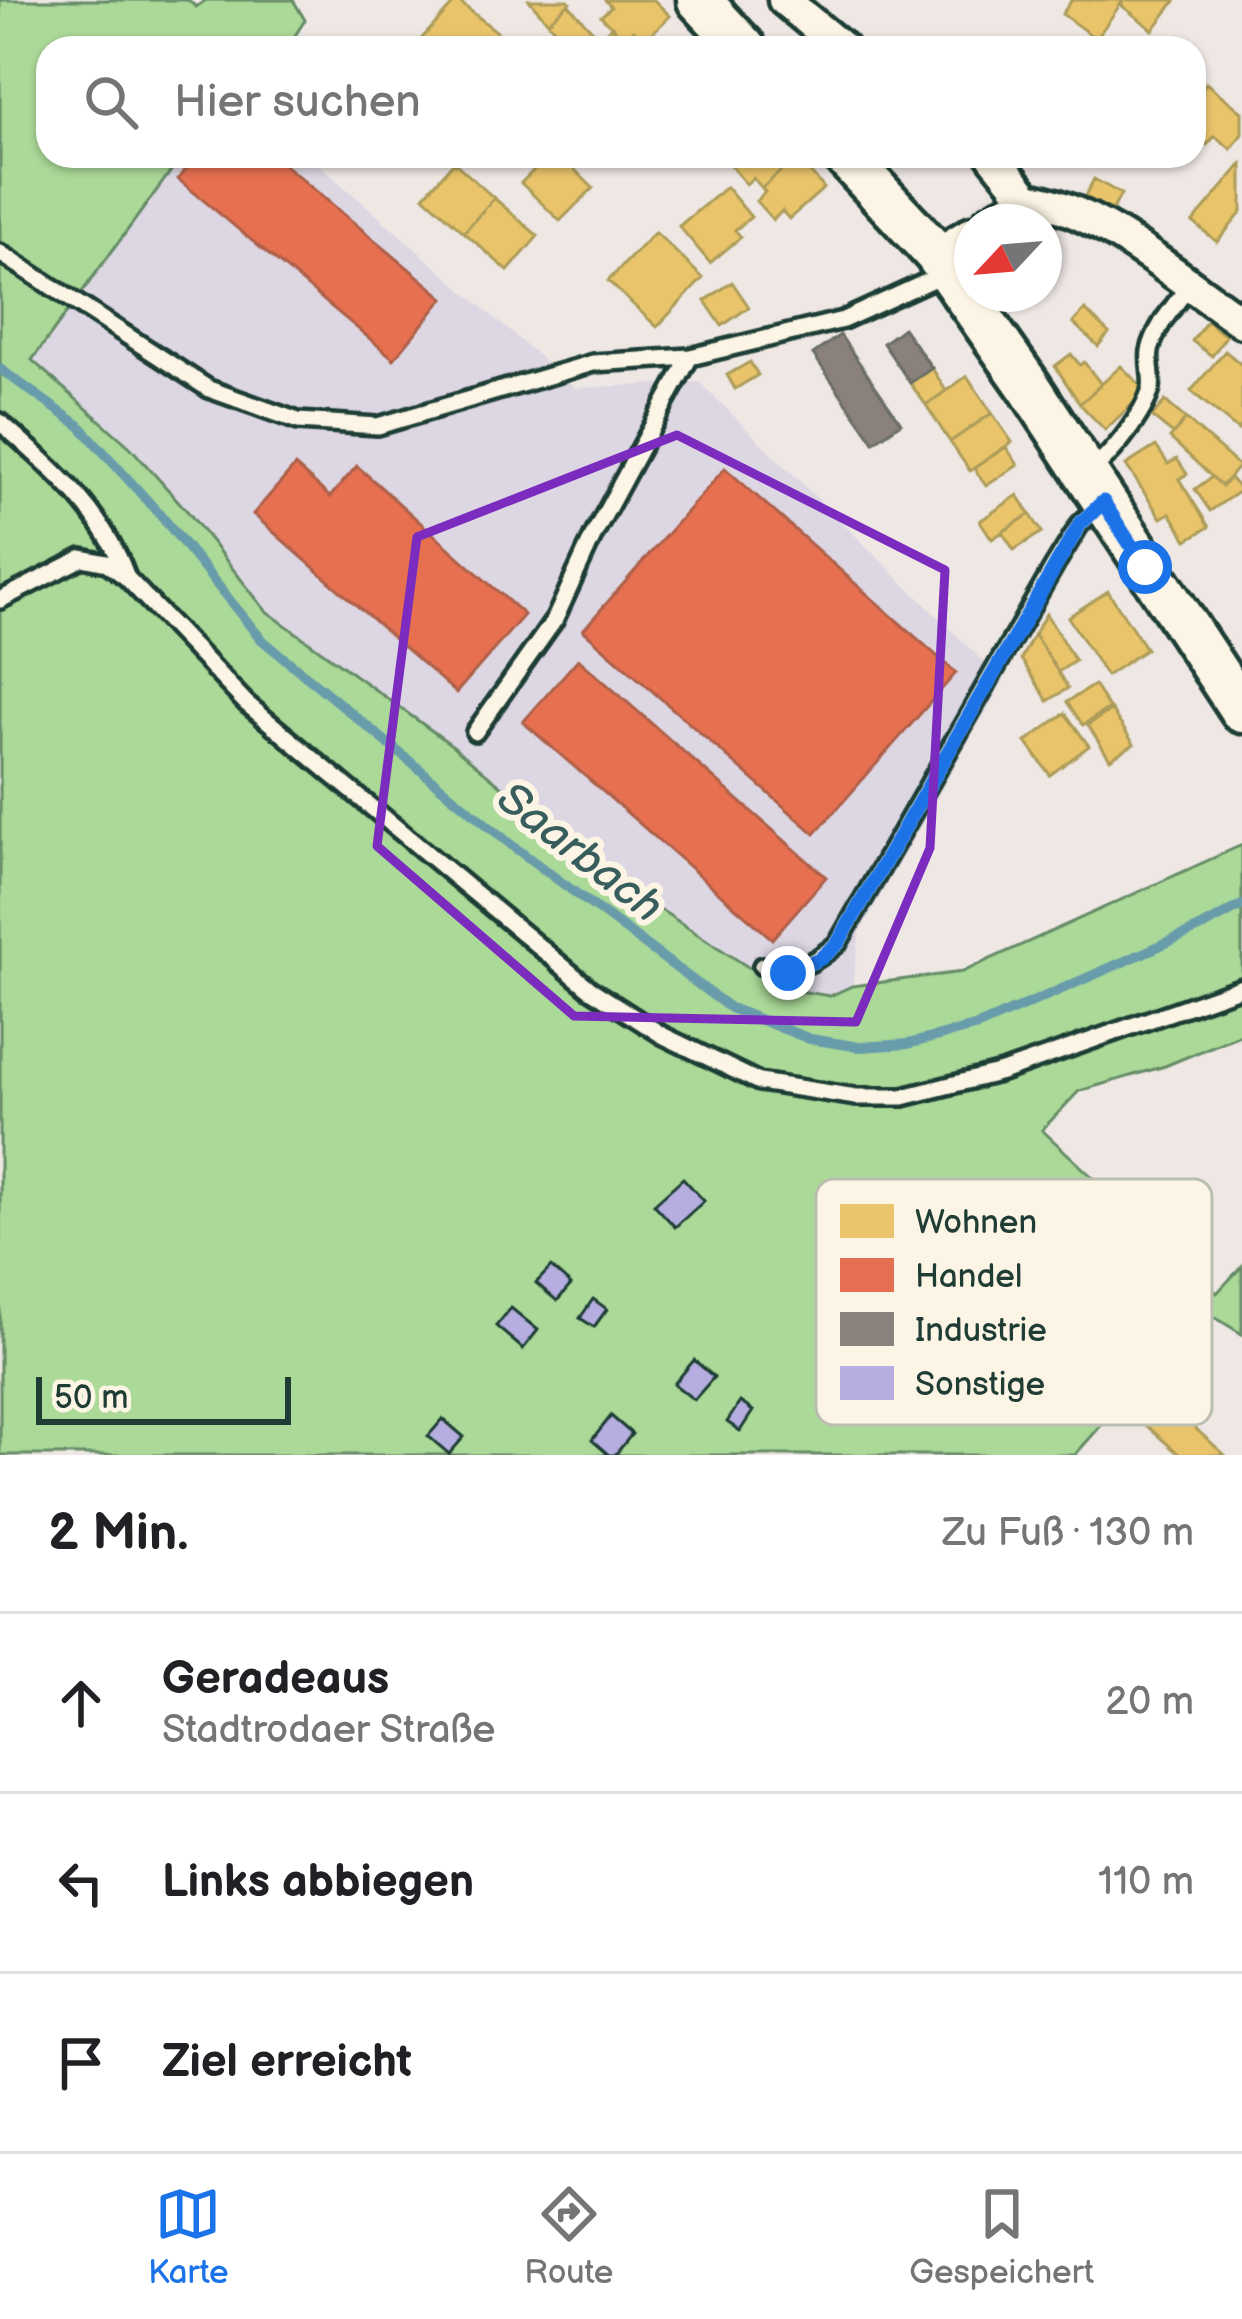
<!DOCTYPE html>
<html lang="de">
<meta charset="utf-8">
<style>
:root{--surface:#fff;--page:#f2f2f2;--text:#202124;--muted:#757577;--line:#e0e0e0;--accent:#1a73e8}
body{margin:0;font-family:"Balsamiq Sans",sans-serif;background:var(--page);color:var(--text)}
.compass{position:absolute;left:954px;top:204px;width:108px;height:108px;border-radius:50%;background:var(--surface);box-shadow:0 3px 9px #0004;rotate:244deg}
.scale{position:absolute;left:36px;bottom:30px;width:255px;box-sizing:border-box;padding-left:12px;border:6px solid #1f3d34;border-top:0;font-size:33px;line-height:42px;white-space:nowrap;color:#1f3d34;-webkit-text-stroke:9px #fcf5e5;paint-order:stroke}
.stop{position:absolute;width:36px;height:36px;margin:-27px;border:9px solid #1a73e8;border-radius:50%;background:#fff}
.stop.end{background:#1a73e8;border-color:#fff;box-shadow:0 3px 12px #0008}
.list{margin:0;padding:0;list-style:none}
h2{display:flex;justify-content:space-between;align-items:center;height:156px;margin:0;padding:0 48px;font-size:51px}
h2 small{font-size:39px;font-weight:400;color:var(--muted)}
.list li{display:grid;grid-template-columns:78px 1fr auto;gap:36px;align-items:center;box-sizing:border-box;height:180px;padding:0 48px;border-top:3px solid var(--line)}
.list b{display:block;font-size:45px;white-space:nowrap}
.list p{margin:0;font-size:39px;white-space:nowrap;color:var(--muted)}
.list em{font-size:39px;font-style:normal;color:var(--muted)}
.icon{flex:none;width:66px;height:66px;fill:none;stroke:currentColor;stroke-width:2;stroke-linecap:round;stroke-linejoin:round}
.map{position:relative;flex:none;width:1242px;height:1455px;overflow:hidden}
.search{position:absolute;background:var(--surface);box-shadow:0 3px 9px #0004;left:36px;right:36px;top:36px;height:132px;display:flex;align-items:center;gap:30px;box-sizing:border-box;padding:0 42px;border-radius:36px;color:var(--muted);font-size:45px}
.sheet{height:696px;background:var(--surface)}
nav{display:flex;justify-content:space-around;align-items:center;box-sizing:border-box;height:168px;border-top:3px solid var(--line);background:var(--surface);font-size:33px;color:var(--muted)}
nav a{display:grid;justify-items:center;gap:6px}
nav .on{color:var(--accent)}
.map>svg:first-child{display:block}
.built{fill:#ddd6e3}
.green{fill:#abd998;stroke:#658b66;stroke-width:3}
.homes{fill:#e9c46a;stroke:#ac9c5a;stroke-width:3}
.shops{fill:#e76f51;stroke:#ab6048;stroke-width:3}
.industry{fill:#8a817c;stroke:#6a6d66;stroke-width:3}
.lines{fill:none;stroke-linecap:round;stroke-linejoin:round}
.stream{stroke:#689cab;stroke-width:10}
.building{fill:#b6aee0;stroke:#1f3d34;stroke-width:3}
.service-casing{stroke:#1f3d34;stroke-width:24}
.minor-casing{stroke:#1f3d34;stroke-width:39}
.secondary-casing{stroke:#1f3d34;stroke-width:51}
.service{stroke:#fcf5e5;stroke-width:15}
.minor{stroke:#fcf5e5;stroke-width:30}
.secondary{stroke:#fcf5e5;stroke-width:42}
.route{stroke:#1a73e8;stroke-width:15}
.marked{fill:none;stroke:#7b2cbf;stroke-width:9;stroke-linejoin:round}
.labels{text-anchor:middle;stroke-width:12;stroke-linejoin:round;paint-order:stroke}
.water-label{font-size:45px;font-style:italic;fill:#375d5c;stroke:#fcf5e5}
.key{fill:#fcf5e5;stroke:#babeb0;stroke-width:3}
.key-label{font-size:33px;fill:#1f3d34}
</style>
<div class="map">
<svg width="1242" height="1455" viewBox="0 0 1242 1455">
<rect width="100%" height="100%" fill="#eee7e4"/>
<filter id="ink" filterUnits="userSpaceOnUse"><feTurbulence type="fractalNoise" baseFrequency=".00833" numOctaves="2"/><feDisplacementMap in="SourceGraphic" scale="24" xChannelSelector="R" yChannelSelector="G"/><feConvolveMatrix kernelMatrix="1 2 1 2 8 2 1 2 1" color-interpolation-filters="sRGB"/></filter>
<g filter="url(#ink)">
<!-- built -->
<path class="built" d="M 182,156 L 309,156 L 575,388 L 699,382 L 1003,681 L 860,931 L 852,986 L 830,996 L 780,988 L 618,882 L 453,746 L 266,611 L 188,512 L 130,447 L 32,360 Z"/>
<!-- green -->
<path class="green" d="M 0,0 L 188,0 L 196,7 L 206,0 L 293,0 L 305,20 L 287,48 L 48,48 L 48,156 L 182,156 L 32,360 L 130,447 L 188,512 L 266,611 L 453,746 L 618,882 L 780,988 L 830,996 L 852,986 L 962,972 L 1242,845 L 1242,1034 L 1165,1066 L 1079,1091 L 1042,1130 L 1217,1293 L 1242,1266 L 1242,1334 L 1203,1310 L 1075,1455 L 0,1455 Z"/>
<!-- homes -->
<path class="homes" d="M 457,0 L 497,32 L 483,48 L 413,48 Z
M 529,0 L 568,0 L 570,2 L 548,22 Z
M 605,0 L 654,0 L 670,16 L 644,41 L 633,30 L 624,39 L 601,16 L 611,7 Z
M 1072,0 L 1119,0 L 1122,2 L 1096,39 L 1062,14 Z
M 1125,0 L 1176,0 L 1153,30 L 1121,5 Z
M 568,4 L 599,38 L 588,48 L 571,48 L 548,22 Z
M 612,26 L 632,48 L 588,48 L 599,38 Z
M 1206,83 L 1242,112 L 1242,134 L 1231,149 L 1215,136 L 1207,145 L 1194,135 L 1194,99 Z
M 548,156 L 561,156 L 593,188 L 560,221 L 521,183 Z
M 736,156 L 796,156 L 797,157 L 762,188 L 753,178 L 746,184 L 728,163 Z
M 797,157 L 824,188 L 789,219 L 782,211 L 773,220 L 756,201 L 765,192 L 762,188 Z
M 454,162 L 494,198 L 464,232 L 424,196 Z
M 1242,164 L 1242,212 L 1217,242 L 1193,222 Z
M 1094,179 L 1121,194 L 1111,213 L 1084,198 Z
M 726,187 L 751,217 L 735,230 L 741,237 L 710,263 L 679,226 Z
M 494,198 L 538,236 L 508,271 L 464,232 Z
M 655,232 L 703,278 L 657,327 L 608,281 Z
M 732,282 L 749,307 L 722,326 L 705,301 Z
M 1085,310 L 1109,333 L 1098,346 L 1073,323 Z
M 1207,321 L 1226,336 L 1212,356 L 1192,341 Z
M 1225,351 L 1242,365 L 1242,425 L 1238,430 L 1191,391 Z
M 1071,354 L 1080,365 L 1084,362 L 1101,384 L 1080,404 L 1055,366 Z
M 750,362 L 758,375 L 735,389 L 727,375 Z
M 1121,366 L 1146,391 L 1105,430 L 1080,404 Z
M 932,368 L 946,391 L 926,405 L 910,383 Z
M 967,376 L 992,413 L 950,442 L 926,405 Z
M 1165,401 L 1186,419 L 1173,434 L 1152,417 Z
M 992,413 L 1012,442 L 970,471 L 950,442 Z
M 1186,419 L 1239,466 L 1222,486 L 1170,438 Z
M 1156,446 L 1168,464 L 1177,459 L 1187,474 L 1179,479 L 1209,527 L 1187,540 L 1170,513 L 1161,518 L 1126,465 Z
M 1006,447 L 1018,465 L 986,486 L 974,468 Z
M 1212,477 L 1222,486 L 1230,478 L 1241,490 L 1210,511 L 1195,489 Z
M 1018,495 L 1030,514 L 992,539 L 980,521 Z
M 1030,514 L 1042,532 L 1014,550 L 1002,532 Z
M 1108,591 L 1146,649 L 1106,676 L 1068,617 Z
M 1046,614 L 1075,661 L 1058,672 L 1034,634 Z
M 1034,634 L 1068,688 L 1048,701 L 1021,659 Z
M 1094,685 L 1109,708 L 1083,725 L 1067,702 Z
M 1111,710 L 1134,744 L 1110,759 L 1088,725 Z
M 1065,713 L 1089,746 L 1050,775 L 1026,742 Z
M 1160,1397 L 1225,1455 L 1180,1455 L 1140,1420 Z"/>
<!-- shops -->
<path class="shops" d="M 197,156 L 274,156 L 444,298 L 394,359 L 178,179 Z
M 295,466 L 330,497 L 357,466 L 524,615 L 456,693 L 253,514 Z
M 725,468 L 956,673 L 815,834 L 583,630 Z
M 578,659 L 826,877 L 772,939 L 523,722 Z"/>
<!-- industry -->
<path class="industry" d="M 903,328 L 932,368 L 910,383 L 883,343 Z
M 840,335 L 901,423 L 874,442 L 813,354 Z"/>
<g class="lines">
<!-- stream -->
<path class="stream" d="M 0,369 L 80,426 L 163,518 L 261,639 L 514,847 L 730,1008 L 810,1039 L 860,1047 L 908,1044 L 978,1026 L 1202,927 L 1242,905"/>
</g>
<!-- building -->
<path class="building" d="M 683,1178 L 704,1201 L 675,1227 L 654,1204 Z
M 551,1267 L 571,1285 L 557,1301 L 536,1283 Z
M 593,1299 L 607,1309 L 594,1327 L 580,1318 Z
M 511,1308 L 538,1330 L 523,1349 L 496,1326 Z
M 694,1360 L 714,1377 L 694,1400 L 674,1384 Z
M 740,1402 L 753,1411 L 740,1431 L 727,1422 Z
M 611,1416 L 632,1434 L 615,1455 L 609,1455 L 592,1440 Z
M 443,1419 L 464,1437 L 449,1454 L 428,1436 Z"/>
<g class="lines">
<!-- service casing -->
<g class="service-casing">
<path id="service" d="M 0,253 L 209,389 L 298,421 L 378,426 L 593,363 L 690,357
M 0,422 C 51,467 102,510 126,575
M 1089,472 C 1110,458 1144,414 1151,389 C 1153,377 1148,363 1150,351 C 1155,327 1175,305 1189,286
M 0,600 L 82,558 L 107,563 L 127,578 L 246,703 L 590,989 L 662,1035 L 759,1082 L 856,1097 L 903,1097 L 1002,1072 L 1242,987
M 475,732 L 555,619 L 594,534 L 690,357 L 843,320 L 946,273
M 762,966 C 794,975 813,964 838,943 L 1053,568 L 1080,524 L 1101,504"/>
</g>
<!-- minor casing -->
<g class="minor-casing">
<path id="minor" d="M 784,0 L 842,48
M 993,156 L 1027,198
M 988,222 L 1027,198 C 1101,209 1180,280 1242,322
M 936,254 L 972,232"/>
</g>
<!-- secondary casing -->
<g class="secondary-casing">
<path id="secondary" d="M 699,0 L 744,48
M 845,156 L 936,254 L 1030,388 L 1242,711"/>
</g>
<!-- service -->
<use href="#service" class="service"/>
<!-- minor -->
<use href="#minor" class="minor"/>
<!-- secondary -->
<use href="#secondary" class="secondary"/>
</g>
</g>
<g class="lines" filter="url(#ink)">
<!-- route -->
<path class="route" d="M 788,973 L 821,958 L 838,943 L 1080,524 L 1103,502 L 1145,567"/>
</g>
<!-- marked area -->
<path class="marked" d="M 677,435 L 945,570 L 930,848 L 856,1022 L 574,1016 L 377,846 L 417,537 Z"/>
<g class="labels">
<!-- water labels -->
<g class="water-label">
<text transform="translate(581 851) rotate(38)" y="16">Saarbach</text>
</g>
</g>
<!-- legend -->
<rect x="816" y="1179" width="396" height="246" rx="18" class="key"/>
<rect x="840" y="1204" width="54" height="34" fill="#e9c46a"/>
<rect x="840" y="1258" width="54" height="34" fill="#e76f51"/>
<rect x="840" y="1312" width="54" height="34" fill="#8a817c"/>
<rect x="840" y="1366" width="54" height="34" fill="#b6aee0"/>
<g class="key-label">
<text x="915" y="1233">Wohnen</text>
<text x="915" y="1287">Handel</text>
<text x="915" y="1341">Industrie</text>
<text x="915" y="1395">Sonstige</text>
</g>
</svg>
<svg class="compass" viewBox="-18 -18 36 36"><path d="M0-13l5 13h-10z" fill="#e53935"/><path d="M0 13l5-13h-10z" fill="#757577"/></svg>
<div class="scale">50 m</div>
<div class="stop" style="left:1145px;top:567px"></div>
<div class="stop end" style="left:788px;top:973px"></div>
<div class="search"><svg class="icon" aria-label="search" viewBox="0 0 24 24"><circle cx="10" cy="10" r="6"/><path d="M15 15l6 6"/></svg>Hier suchen</div>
</div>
<section class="sheet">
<h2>2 Min.<small>Zu Fuß · 130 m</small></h2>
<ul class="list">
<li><svg class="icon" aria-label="ahead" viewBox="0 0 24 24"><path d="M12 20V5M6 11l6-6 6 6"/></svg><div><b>Geradeaus</b><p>Stadtrodaer Straße</p></div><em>20 m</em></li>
<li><svg class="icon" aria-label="left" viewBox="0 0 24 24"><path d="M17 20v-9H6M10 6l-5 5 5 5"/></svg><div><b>Links abbiegen</b></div><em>110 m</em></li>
<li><svg class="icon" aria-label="arrive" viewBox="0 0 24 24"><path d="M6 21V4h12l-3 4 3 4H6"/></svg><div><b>Ziel erreicht</b></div></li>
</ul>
</section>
<nav>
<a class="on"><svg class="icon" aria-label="map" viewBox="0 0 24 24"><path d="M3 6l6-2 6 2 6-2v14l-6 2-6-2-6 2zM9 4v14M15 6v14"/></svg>Karte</a>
<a><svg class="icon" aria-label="directions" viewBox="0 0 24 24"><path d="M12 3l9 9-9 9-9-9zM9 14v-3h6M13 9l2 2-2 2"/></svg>Route</a>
<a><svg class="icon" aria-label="saved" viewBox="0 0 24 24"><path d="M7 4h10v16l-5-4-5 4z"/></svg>Gespeichert</a>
</nav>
